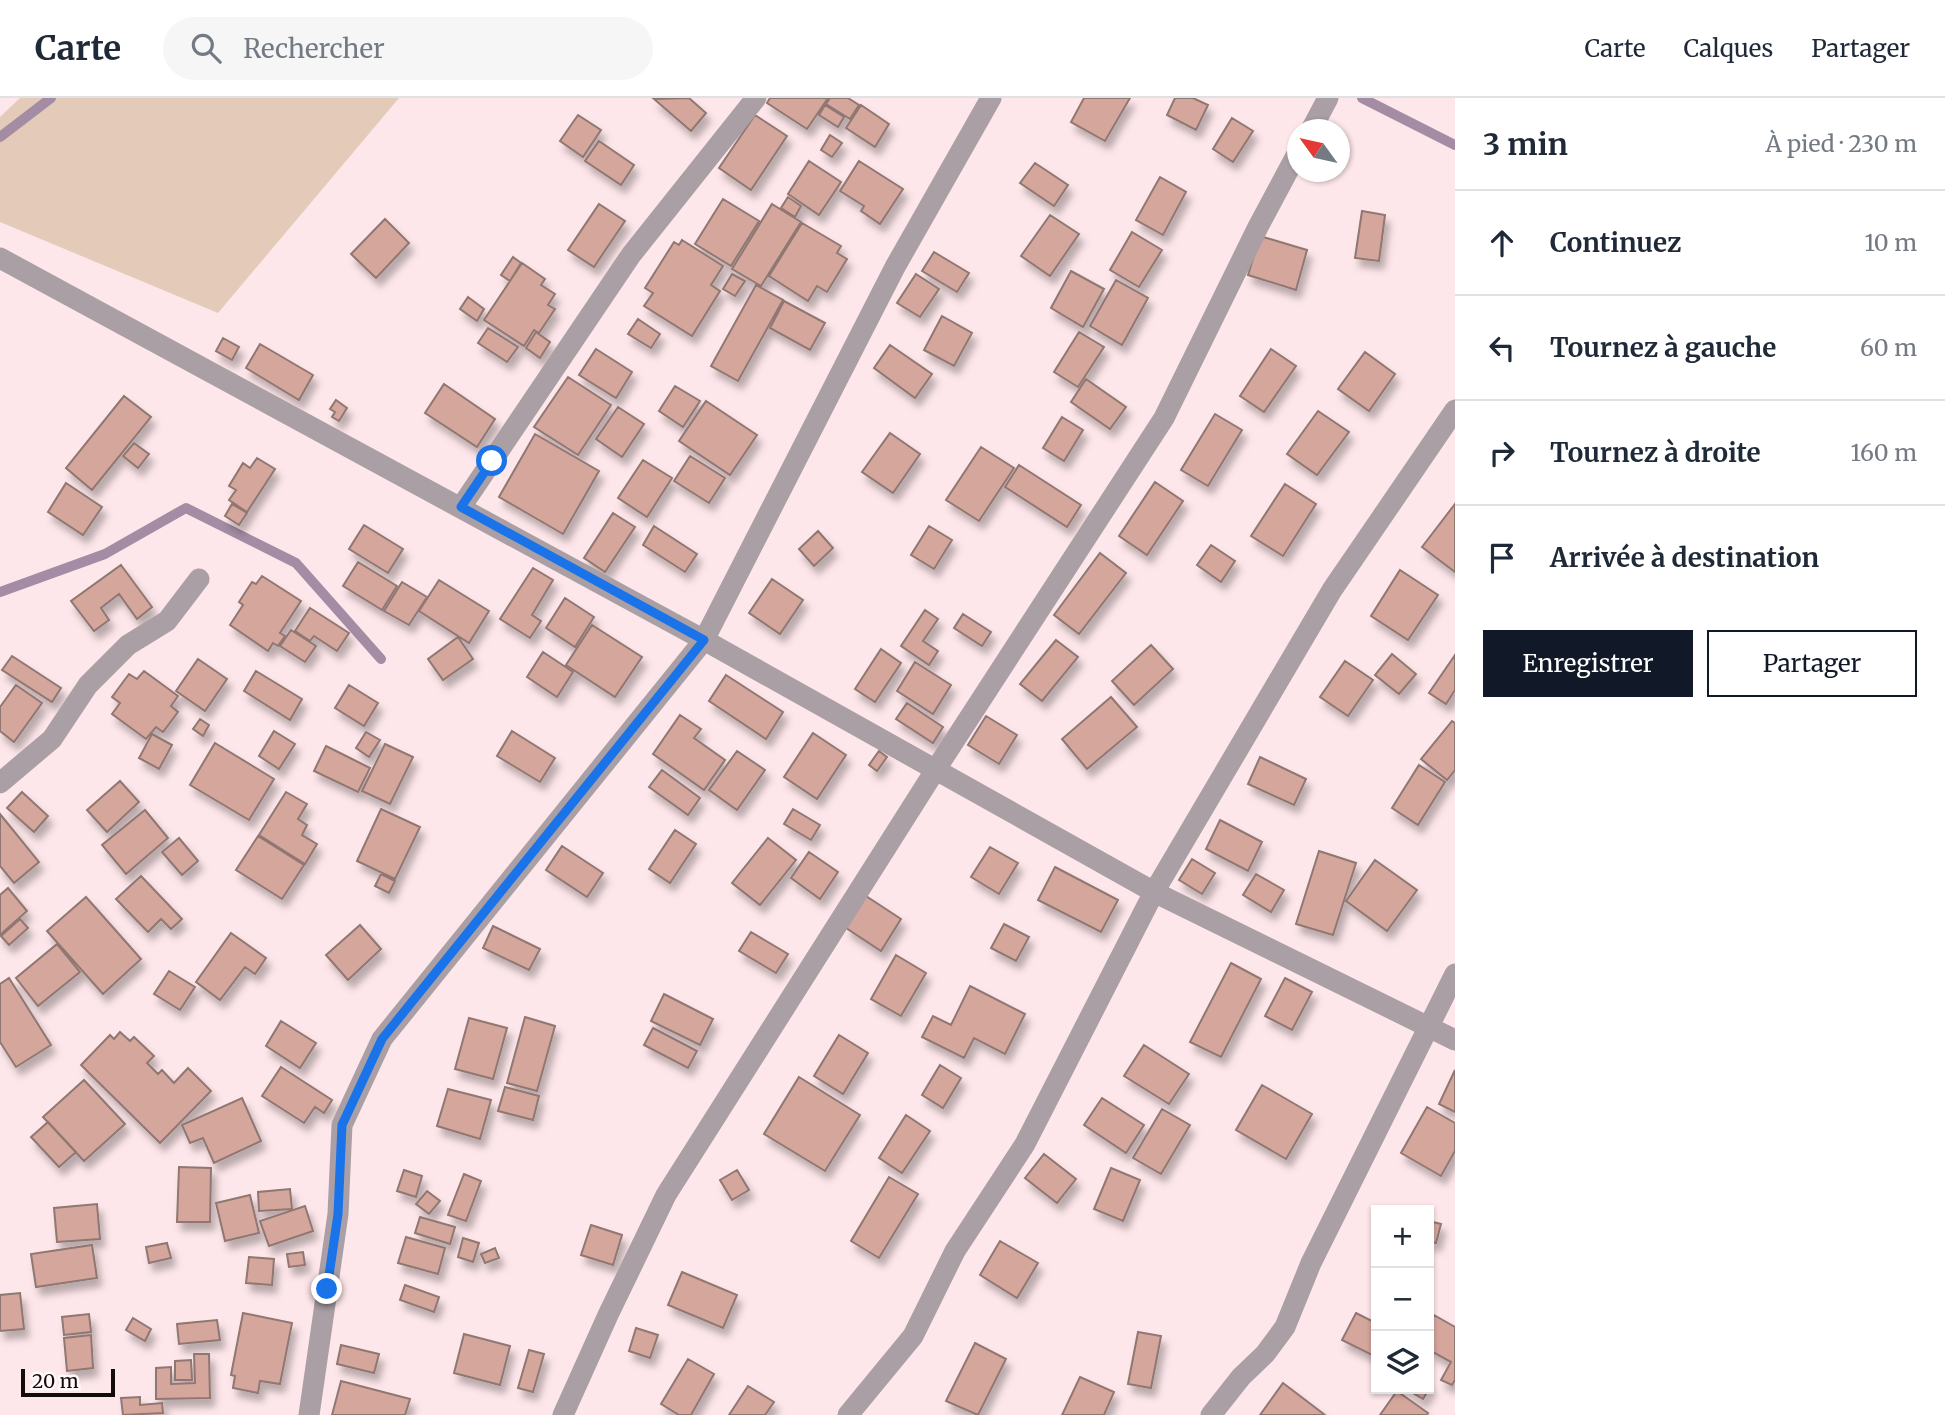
<!DOCTYPE html>
<html lang="fr">
<meta charset="utf-8">
<style>
:root{--surface:#fff;--page:#f6f6f7;--text:#1f2937;--muted:#747a83;--line:#e0e1e3;--accent:#111827}
body{margin:0;font-family:Merriweather,serif;background:var(--page);color:var(--text)}
.controls{position:absolute;right:21px;bottom:21px;display:grid;overflow:hidden;border-radius:0px;box-shadow:0 2px 5px #0004}
.controls button{width:63px;height:63px;display:grid;place-items:center;padding:0;border:0;border-bottom:2px solid var(--line);background:var(--surface);color:var(--text);font:35px sans-serif}
.compass{position:absolute;left:1287px;top:21px;width:63px;height:63px;border-radius:50%;background:var(--surface);box-shadow:0 2px 5px #0004;rotate:303deg}
.scale{position:absolute;left:21px;bottom:18px;width:94px;box-sizing:border-box;padding-left:7px;border:4px solid #140b0c;border-top:0;font-size:19px;line-height:24px;white-space:nowrap;color:#140b0c;-webkit-text-stroke:5px #fff9fa;paint-order:stroke}
.stop{position:absolute;width:21px;height:21px;margin:-16px;border:5px solid #1a73e8;border-radius:50%;background:#fff}
.stop.end{background:#1a73e8;border-color:#fff;box-shadow:0 2px 7px #0008}
.list{margin:0;padding:0;list-style:none}
h2{display:flex;justify-content:space-between;align-items:center;height:91px;margin:0;padding:0 28px;font-size:30px}
h2 small{font-size:23px;font-weight:400;color:var(--muted)}
.list li{display:grid;grid-template-columns:46px 1fr auto;gap:21px;align-items:center;box-sizing:border-box;height:105px;padding:0 28px;border-top:2px solid var(--line)}
.list b{display:block;font-size:26px;white-space:nowrap}
.list em{font-size:23px;font-style:normal;color:var(--muted)}
.actions{display:flex;gap:14px;padding:21px 28px}
.actions a{flex:1;padding:16px 0;border:2px solid var(--accent);border-radius:0px;text-align:center;font-size:24px;color:var(--accent)}
.actions .main{background:var(--accent);color:#fff}
.icon{flex:none;width:38px;height:38px;fill:none;stroke:currentColor;stroke-width:2;stroke-linecap:round;stroke-linejoin:round}
.map{position:relative;flex:none;width:1455px;height:1317px;overflow:hidden}
header{display:flex;align-items:center;gap:42px;box-sizing:border-box;height:98px;padding:0 35px;background:var(--surface);border-bottom:2px solid var(--line)}
header strong{font-size:33px}
nav{display:flex;gap:38px;margin-inline-start:auto;font-size:24px}
.search{width:490px;height:63px;background:var(--page);display:flex;align-items:center;gap:18px;box-sizing:border-box;padding:0 24px;border-radius:38px;color:var(--muted);font-size:26px}
main{display:flex}
aside{flex:1;background:var(--surface)}
.map>svg:first-child{display:block}
.green{fill:#e4cab8}
.lines{fill:none;stroke-linecap:round;stroke-linejoin:round}
.stream{stroke:#a38ca4;stroke-width:10}
.building{fill:#d4a69c;stroke:#907772;stroke-width:2;filter:url(#shadow)}
.street{stroke:#a99fa4;stroke-width:21}
.route{stroke:#1a73e8;stroke-width:9}
</style>
<header>
<strong>Carte</strong>
<div class="search"><svg class="icon" aria-label="search" viewBox="0 0 24 24"><circle cx="10" cy="10" r="6"/><path d="M15 15l6 6"/></svg>Rechercher</div>
<nav><a>Carte</a><a>Calques</a><a>Partager</a></nav>
</header>
<main>
<div class="map">
<svg width="1455" height="1317" viewBox="0 0 1455 1317">
<defs>
<filter id="shadow"><feDropShadow dx="4.5" dy="8" stdDeviation="3.5" flood-color="#0004"/></filter>
</defs>
<rect width="100%" height="100%" fill="#fee7ea"/>
<!-- green -->
<path class="green" d="M 20,0 L 399,0 L 218,215 L 0,124 L 0,19 Z"/>
<g class="lines">
<!-- stream -->
<path class="stream" d="M 1362,0 L 1455,47
M 0,39 L 51,0
M 0,494 L 105,456 L 186,410 L 296,465 L 381,561"/>
</g>
<!-- building -->
<path class="building" d="M 689,0 L 706,15 L 691,33 L 654,1 Z
M 770,0 L 828,0 L 807,31 L 767,5 Z
M 830,0 L 848,0 L 859,7 L 850,21 L 826,6 Z
M 1084,0 L 1130,0 L 1105,43 L 1071,24 Z
M 1175,0 L 1193,0 L 1208,7 L 1196,32 L 1167,17 Z
M 825,7 L 844,19 L 838,29 L 819,17 Z
M 861,7 L 889,26 L 875,49 L 846,30 Z
M 578,17 L 601,32 L 583,59 L 560,43 Z
M 755,17 L 787,38 L 751,92 L 719,70 Z
M 1232,20 L 1253,33 L 1233,64 L 1213,51 Z
M 830,37 L 842,45 L 832,59 L 821,52 Z
M 599,43 L 634,67 L 621,87 L 585,63 Z
M 809,63 L 841,84 L 819,117 L 788,96 Z
M 859,63 L 903,91 L 880,126 L 861,113 L 864,108 L 840,93 Z
M 1035,65 L 1068,87 L 1054,108 L 1020,85 Z
M 1160,79 L 1186,94 L 1163,137 L 1136,122 Z
M 788,99 L 801,108 L 795,119 L 781,110 Z
M 723,101 L 759,123 L 731,168 L 695,146 Z
M 599,106 L 625,123 L 594,169 L 568,152 Z
M 772,106 L 801,124 L 761,188 L 732,171 Z
M 1362,113 L 1385,117 L 1379,163 L 1355,160 Z
M 1050,117 L 1079,136 L 1050,178 L 1021,158 Z
M 385,121 L 409,145 L 376,180 L 351,156 Z
M 802,125 L 841,148 L 837,155 L 847,161 L 827,194 L 817,188 L 808,203 L 769,178 Z
M 1132,134 L 1162,152 L 1139,189 L 1110,172 Z
M 1260,138 L 1307,152 L 1296,192 L 1248,177 Z
M 682,142 L 723,168 L 711,187 L 720,193 L 692,238 L 644,208 L 653,195 L 645,190 L 674,144 L 679,147 Z
M 934,154 L 969,175 L 957,194 L 922,173 Z
M 513,159 L 521,165 L 510,183 L 501,177 Z
M 522,165 L 545,181 L 541,187 L 555,196 L 548,207 L 555,211 L 539,235 L 534,232 L 524,248 L 484,222 Z
M 1071,173 L 1104,191 L 1083,229 L 1051,210 Z
M 732,176 L 745,183 L 735,198 L 723,191 Z
M 916,176 L 939,191 L 920,219 L 897,205 Z
M 1116,182 L 1148,200 L 1122,247 L 1090,228 Z
M 756,187 L 783,202 L 738,283 L 711,268 Z
M 468,199 L 484,211 L 477,223 L 460,211 Z
M 784,203 L 825,225 L 810,252 L 770,230 Z
M 942,218 L 972,235 L 954,268 L 924,252 Z
M 638,221 L 660,236 L 651,250 L 628,236 Z
M 488,230 L 518,249 L 507,264 L 478,245 Z
M 536,234 L 550,244 L 540,260 L 526,250 Z
M 1079,234 L 1104,249 L 1078,289 L 1054,274 Z
M 223,240 L 239,249 L 232,262 L 216,253 Z
M 260,246 L 313,277 L 299,302 L 246,270 Z
M 890,247 L 932,276 L 915,300 L 874,270 Z
M 596,251 L 632,274 L 616,300 L 579,277 Z
M 1271,251 L 1296,268 L 1264,314 L 1240,298 Z
M 1365,254 L 1395,276 L 1369,313 L 1338,291 Z
M 568,279 L 611,307 L 578,357 L 534,329 Z
M 1086,281 L 1126,309 L 1110,331 L 1071,304 Z
M 444,286 L 495,321 L 477,349 L 425,315 Z
M 675,288 L 700,303 L 683,329 L 659,313 Z
M 124,298 L 151,319 L 92,392 L 66,370 Z
M 336,302 L 347,310 L 339,323 L 332,319 L 335,314 L 330,311 Z
M 706,303 L 757,337 L 730,377 L 679,343 Z
M 618,309 L 644,326 L 622,359 L 596,341 Z
M 1318,313 L 1349,334 L 1317,377 L 1287,356 Z
M 1215,316 L 1242,332 L 1208,388 L 1181,372 Z
M 1062,319 L 1083,332 L 1064,363 L 1043,350 Z
M 890,335 L 920,356 L 893,395 L 862,374 Z
M 535,336 L 599,373 L 563,436 L 499,399 Z
M 134,345 L 149,356 L 138,370 L 123,358 Z
M 981,349 L 1014,370 L 979,423 L 946,402 Z
M 690,358 L 725,380 L 709,405 L 674,383 Z
M 257,360 L 275,371 L 247,414 L 229,402 L 236,392 L 229,388 L 243,365 L 250,370 Z
M 643,362 L 672,380 L 647,419 L 618,400 Z
M 1019,367 L 1081,407 L 1067,429 L 1005,389 Z
M 1155,384 L 1183,403 L 1147,457 L 1119,438 Z
M 66,385 L 102,409 L 83,437 L 48,414 Z
M 1285,386 L 1316,406 L 1283,458 L 1251,438 Z
M 232,406 L 247,415 L 239,427 L 225,418 Z
M 1455,406 L 1455,474 L 1422,449 Z
M 613,415 L 635,429 L 605,474 L 584,460 Z
M 364,427 L 403,451 L 388,475 L 349,451 Z
M 654,428 L 697,456 L 685,474 L 643,447 Z
M 929,428 L 952,442 L 934,471 L 911,457 Z
M 818,433 L 833,450 L 814,468 L 799,451 Z
M 1211,447 L 1235,463 L 1221,484 L 1197,467 Z
M 1100,455 L 1126,475 L 1079,536 L 1054,517 Z
M 358,464 L 397,488 L 382,512 L 343,488 Z
M 121,467 L 152,509 L 137,521 L 119,496 L 101,510 L 109,522 L 94,533 L 71,503 Z
M 533,470 L 553,482 L 532,517 L 541,523 L 530,540 L 500,521 Z
M 1400,472 L 1438,497 L 1408,542 L 1371,518 Z
M 262,478 L 301,503 L 280,535 L 285,538 L 278,548 L 273,545 L 268,553 L 230,527 L 243,507 L 239,504 L 252,484 L 256,486 Z
M 772,481 L 803,502 L 780,536 L 749,515 Z
M 439,482 L 489,513 L 469,545 L 419,513 Z
M 402,484 L 427,499 L 409,527 L 384,513 Z
M 565,500 L 594,519 L 575,549 L 546,530 Z
M 310,510 L 349,535 L 337,553 L 314,538 L 310,543 L 295,533 Z
M 925,512 L 938,521 L 923,543 L 938,553 L 929,567 L 901,548 Z
M 963,516 L 991,534 L 982,548 L 954,530 Z
M 592,527 L 642,559 L 615,599 L 566,567 Z
M 291,532 L 316,548 L 305,564 L 280,548 Z
M 458,539 L 473,561 L 443,582 L 428,561 Z
M 1056,542 L 1078,559 L 1042,603 L 1020,586 Z
M 1151,547 L 1173,571 L 1134,607 L 1112,583 Z
M 881,551 L 901,565 L 875,604 L 855,591 Z
M 543,554 L 573,574 L 557,599 L 527,579 Z
M 1392,556 L 1416,576 L 1399,596 L 1375,577 Z
M 1455,557 L 1455,592 L 1446,606 L 1429,595 Z
M 12,558 L 61,590 L 52,604 L 2,572 Z
M 198,561 L 227,581 L 205,613 L 176,593 Z
M 1345,563 L 1373,582 L 1348,618 L 1320,599 Z
M 915,564 L 951,587 L 933,616 L 897,593 Z
M 144,573 L 178,598 L 171,608 L 178,614 L 163,634 L 156,629 L 146,641 L 112,616 L 120,605 L 112,599 L 129,576 L 137,581 Z
M 256,573 L 302,601 L 290,622 L 244,593 Z
M 726,577 L 783,614 L 766,641 L 709,603 Z
M 16,587 L 42,605 L 14,644 L 0,633 L 0,609 Z
M 349,587 L 378,605 L 364,628 L 335,610 Z
M 1111,599 L 1137,629 L 1087,671 L 1062,641 Z
M 907,605 L 943,629 L 933,645 L 896,621 Z
M 680,617 L 701,631 L 694,640 L 725,662 L 704,692 L 653,656 Z
M 986,618 L 1017,637 L 999,666 L 968,647 Z
M 200,621 L 209,627 L 203,638 L 193,631 Z
M 1452,623 L 1455,625 L 1455,672 L 1447,682 L 1421,661 Z
M 274,633 L 295,646 L 279,671 L 259,658 Z
M 512,633 L 555,660 L 540,684 L 497,658 Z
M 366,634 L 380,642 L 369,659 L 356,650 Z
M 813,635 L 846,657 L 817,701 L 784,679 Z
M 152,636 L 172,647 L 159,671 L 139,660 Z
M 215,645 L 274,681 L 249,722 L 190,687 Z
M 385,646 L 413,659 L 390,706 L 362,693 Z
M 326,648 L 370,670 L 358,694 L 314,673 Z
M 737,653 L 765,672 L 737,712 L 709,692 Z
M 879,653 L 887,659 L 877,673 L 869,667 Z
M 1260,659 L 1306,681 L 1294,707 L 1248,686 Z
M 1419,667 L 1445,684 L 1418,727 L 1392,710 Z
M 662,672 L 700,700 L 688,717 L 649,689 Z
M 120,683 L 139,704 L 107,734 L 87,712 Z
M 22,694 L 48,718 L 34,734 L 7,710 Z
M 286,694 L 307,706 L 298,721 L 307,727 L 302,737 L 317,746 L 305,766 L 259,737 Z
M 381,711 L 420,729 L 395,781 L 357,763 Z
M 793,711 L 820,727 L 811,742 L 784,726 Z
M 145,712 L 168,740 L 126,776 L 102,747 Z
M 0,716 L 39,764 L 14,785 L 0,768 Z
M 1220,722 L 1262,744 L 1248,773 L 1206,751 Z
M 675,732 L 696,746 L 670,785 L 649,771 Z
M 258,738 L 304,767 L 282,801 L 236,772 Z
M 179,740 L 198,763 L 182,777 L 162,754 Z
M 768,740 L 796,762 L 760,807 L 732,785 Z
M 562,748 L 603,775 L 587,799 L 546,772 Z
M 990,749 L 1018,765 L 999,796 L 971,779 Z
M 1319,753 L 1356,765 L 1333,837 L 1296,826 Z
M 809,754 L 838,774 L 820,801 L 791,780 Z
M 1192,761 L 1215,775 L 1202,796 L 1179,782 Z
M 1375,762 L 1417,792 L 1387,833 L 1346,803 Z
M 1055,769 L 1118,802 L 1101,834 L 1038,802 Z
M 381,776 L 395,783 L 389,795 L 375,788 Z
M 1256,776 L 1284,792 L 1271,814 L 1243,797 Z
M 141,778 L 182,821 L 171,831 L 161,821 L 148,834 L 116,801 Z
M 8,790 L 27,813 L 0,837 L 0,797 Z
M 866,798 L 901,821 L 881,853 L 846,830 Z
M 86,799 L 141,861 L 103,896 L 47,833 Z
M 20,821 L 28,830 L 9,847 L 1,838 Z
M 1004,826 L 1029,839 L 1016,863 L 991,850 Z
M 360,827 L 381,851 L 348,882 L 326,857 Z
M 493,828 L 540,851 L 529,872 L 483,850 Z
M 751,834 L 788,856 L 776,875 L 739,853 Z
M 231,835 L 266,860 L 255,876 L 245,869 L 220,902 L 196,884 Z
M 57,846 L 80,874 L 38,908 L 16,880 Z
M 896,857 L 926,875 L 901,918 L 871,901 Z
M 1231,865 L 1261,881 L 1221,959 L 1190,944 Z
M 169,873 L 195,889 L 180,912 L 154,896 Z
M 9,880 L 51,947 L 16,969 L 0,944 L 0,886 Z
M 1285,880 L 1312,894 L 1292,932 L 1265,918 Z
M 970,888 L 1025,916 L 1005,956 L 974,940 L 964,960 L 922,939 L 933,918 L 951,927 Z
M 664,896 L 713,921 L 700,947 L 651,923 Z
M 525,919 L 555,928 L 537,993 L 507,985 Z
M 469,920 L 507,930 L 493,981 L 455,971 Z
M 281,923 L 316,945 L 300,970 L 266,948 Z
M 653,930 L 697,953 L 688,970 L 644,947 Z
M 120,934 L 130,943 L 134,939 L 154,958 L 147,965 L 158,976 L 162,972 L 174,985 L 188,970 L 211,993 L 160,1045 L 81,967 L 110,937 L 114,941 Z
M 839,937 L 868,955 L 843,996 L 814,978 Z
M 1144,947 L 1189,976 L 1169,1006 L 1124,978 Z
M 940,967 L 961,980 L 943,1010 L 922,997 Z
M 281,969 L 332,1002 L 324,1015 L 315,1009 L 304,1025 L 262,998 Z
M 1455,972 L 1455,1014 L 1439,1006 Z
M 799,979 L 860,1017 L 825,1073 L 764,1036 Z
M 84,982 L 125,1026 L 84,1063 L 43,1019 Z
M 1262,987 L 1312,1016 L 1286,1061 L 1236,1032 Z
M 505,989 L 539,998 L 533,1022 L 498,1013 Z
M 448,991 L 491,1002 L 480,1041 L 437,1028 Z
M 242,1000 L 261,1043 L 214,1065 L 203,1040 L 190,1045 L 182,1027 Z
M 1102,1000 L 1144,1027 L 1126,1055 L 1084,1027 Z
M 1427,1009 L 1455,1025 L 1455,1053 L 1441,1078 L 1401,1055 Z
M 1162,1011 L 1190,1027 L 1161,1076 L 1133,1060 Z
M 906,1017 L 930,1033 L 902,1075 L 879,1060 Z
M 48,1024 L 76,1054 L 59,1069 L 31,1039 Z
M 1044,1056 L 1076,1081 L 1057,1105 L 1025,1080 Z
M 179,1069 L 211,1070 L 210,1124 L 177,1124 Z
M 1111,1070 L 1140,1082 L 1123,1123 L 1094,1111 Z
M 404,1072 L 422,1078 L 416,1099 L 397,1093 Z
M 737,1072 L 749,1092 L 732,1102 L 720,1082 Z
M 464,1076 L 481,1083 L 466,1123 L 448,1117 Z
M 889,1079 L 918,1096 L 879,1160 L 851,1143 Z
M 290,1091 L 292,1111 L 259,1113 L 258,1094 Z
M 427,1093 L 440,1103 L 429,1116 L 416,1106 Z
M 250,1097 L 259,1135 L 225,1143 L 216,1105 Z
M 97,1106 L 100,1141 L 57,1144 L 54,1110 Z
M 305,1108 L 313,1133 L 269,1148 L 260,1123 Z
M 420,1119 L 455,1129 L 450,1146 L 415,1135 Z
M 1429,1123 L 1441,1126 L 1436,1145 L 1429,1144 Z
M 591,1127 L 622,1137 L 613,1167 L 581,1157 Z
M 406,1139 L 445,1150 L 438,1176 L 398,1165 Z
M 463,1140 L 479,1145 L 473,1164 L 458,1159 Z
M 1000,1143 L 1038,1165 L 1017,1200 L 980,1177 Z
M 167,1145 L 171,1160 L 149,1165 L 146,1149 Z
M 92,1147 L 97,1180 L 36,1189 L 31,1156 Z
M 495,1150 L 499,1160 L 485,1165 L 481,1156 Z
M 303,1154 L 305,1167 L 289,1169 L 287,1156 Z
M 249,1159 L 274,1161 L 272,1187 L 246,1185 Z
M 682,1174 L 737,1197 L 723,1230 L 668,1207 Z
M 405,1187 L 439,1199 L 434,1214 L 400,1202 Z
M 20,1195 L 24,1231 L 0,1233 L 0,1197 Z
M 243,1215 L 292,1225 L 280,1286 L 260,1283 L 258,1295 L 233,1290 L 235,1278 L 231,1277 Z
M 1356,1215 L 1376,1225 L 1376,1259 L 1342,1242 Z
M 89,1216 L 91,1234 L 64,1237 L 62,1219 Z
M 1434,1217 L 1455,1229 L 1455,1282 L 1452,1287 L 1441,1282 L 1451,1264 L 1429,1252 L 1429,1227 Z
M 133,1220 L 151,1231 L 145,1243 L 126,1232 Z
M 217,1222 L 220,1242 L 179,1246 L 177,1226 Z
M 636,1230 L 658,1237 L 650,1260 L 629,1253 Z
M 1138,1234 L 1161,1238 L 1151,1290 L 1128,1286 Z
M 464,1236 L 510,1248 L 500,1287 L 454,1275 Z
M 91,1237 L 93,1270 L 67,1273 L 64,1240 Z
M 975,1245 L 1006,1261 L 978,1317 L 946,1303 Z
M 341,1247 L 379,1256 L 374,1275 L 337,1266 Z
M 529,1252 L 544,1256 L 533,1294 L 518,1290 Z
M 194,1256 L 209,1256 L 210,1300 L 156,1301 L 156,1270 L 171,1269 L 171,1286 L 195,1285 Z
M 688,1261 L 714,1276 L 691,1317 L 679,1317 L 661,1306 Z
M 191,1262 L 192,1282 L 175,1282 L 175,1263 Z
M 1080,1279 L 1114,1294 L 1104,1317 L 1062,1317 Z
M 341,1283 L 410,1301 L 405,1317 L 332,1317 Z
M 1283,1285 L 1325,1317 L 1260,1317 Z
M 1429,1286 L 1431,1288 L 1423,1301 L 1406,1291 L 1429,1291 Z
M 748,1288 L 774,1304 L 765,1317 L 729,1317 Z
M 1397,1293 L 1428,1315 L 1427,1317 L 1380,1317 Z
M 140,1299 L 140,1307 L 162,1305 L 163,1315 L 123,1317 L 121,1300 Z"/>
<g class="lines">
<!-- street -->
<path class="street" d="M 1311,32 L 1328,0
M 0,160 L 704,542 L 1154,794 L 1455,942
M 461,409 L 631,157 L 756,0
M 0,685 L 52,641 L 88,587 L 128,547 L 167,523 L 199,481
M 309,1317 L 338,1116 L 342,1027 L 382,941 L 704,542 L 895,169 L 991,0
M 563,1317 L 608,1217 L 666,1097 L 936,671 L 1164,320 L 1258,129 L 1297,56
M 848,1317 L 913,1238 L 955,1153 L 1025,1046 L 1154,794 L 1332,492 L 1455,312
M 1211,1317 L 1241,1279 L 1265,1256 L 1285,1229 L 1311,1165 L 1455,876"/>
</g>
<g class="lines">
<!-- route -->
<path class="route" d="M 327,1191 L 338,1116 L 342,1027 L 382,941 L 704,542 L 461,409 L 492,363"/>
</g>
</svg>
<div class="controls">
<button>+</button>
<button>−</button>
<button><svg class="icon" aria-label="layers" viewBox="0 0 24 24"><path d="M12 4l9 5-9 5-9-5zM3 14l9 5 9-5"/></svg></button>
</div>
<svg class="compass" viewBox="-18 -18 36 36"><path d="M0-13l5 13h-10z" fill="#e53935"/><path d="M0 13l5-13h-10z" fill="#747a83"/></svg>
<div class="scale">20 m</div>
<div class="stop" style="left:492px;top:363px"></div>
<div class="stop end" style="left:327px;top:1191px"></div>
</div>
<aside>
<h2>3 min<small>À pied · 230 m</small></h2>
<ul class="list">
<li><svg class="icon" aria-label="ahead" viewBox="0 0 24 24"><path d="M12 20V5M6 11l6-6 6 6"/></svg><div><b>Continuez</b></div><em>10 m</em></li>
<li><svg class="icon" aria-label="left" viewBox="0 0 24 24"><path d="M17 20v-9H6M10 6l-5 5 5 5"/></svg><div><b>Tournez à gauche</b></div><em>60 m</em></li>
<li><svg class="icon" aria-label="right" viewBox="0 0 24 24"><path d="M7 20v-9h11M14 6l5 5-5 5"/></svg><div><b>Tournez à droite</b></div><em>160 m</em></li>
<li><svg class="icon" aria-label="arrive" viewBox="0 0 24 24"><path d="M6 21V4h12l-3 4 3 4H6"/></svg><div><b>Arrivée à destination</b></div></li>
</ul>
<div class="actions"><a class="main">Enregistrer</a><a>Partager</a></div>
</aside>
</main>
